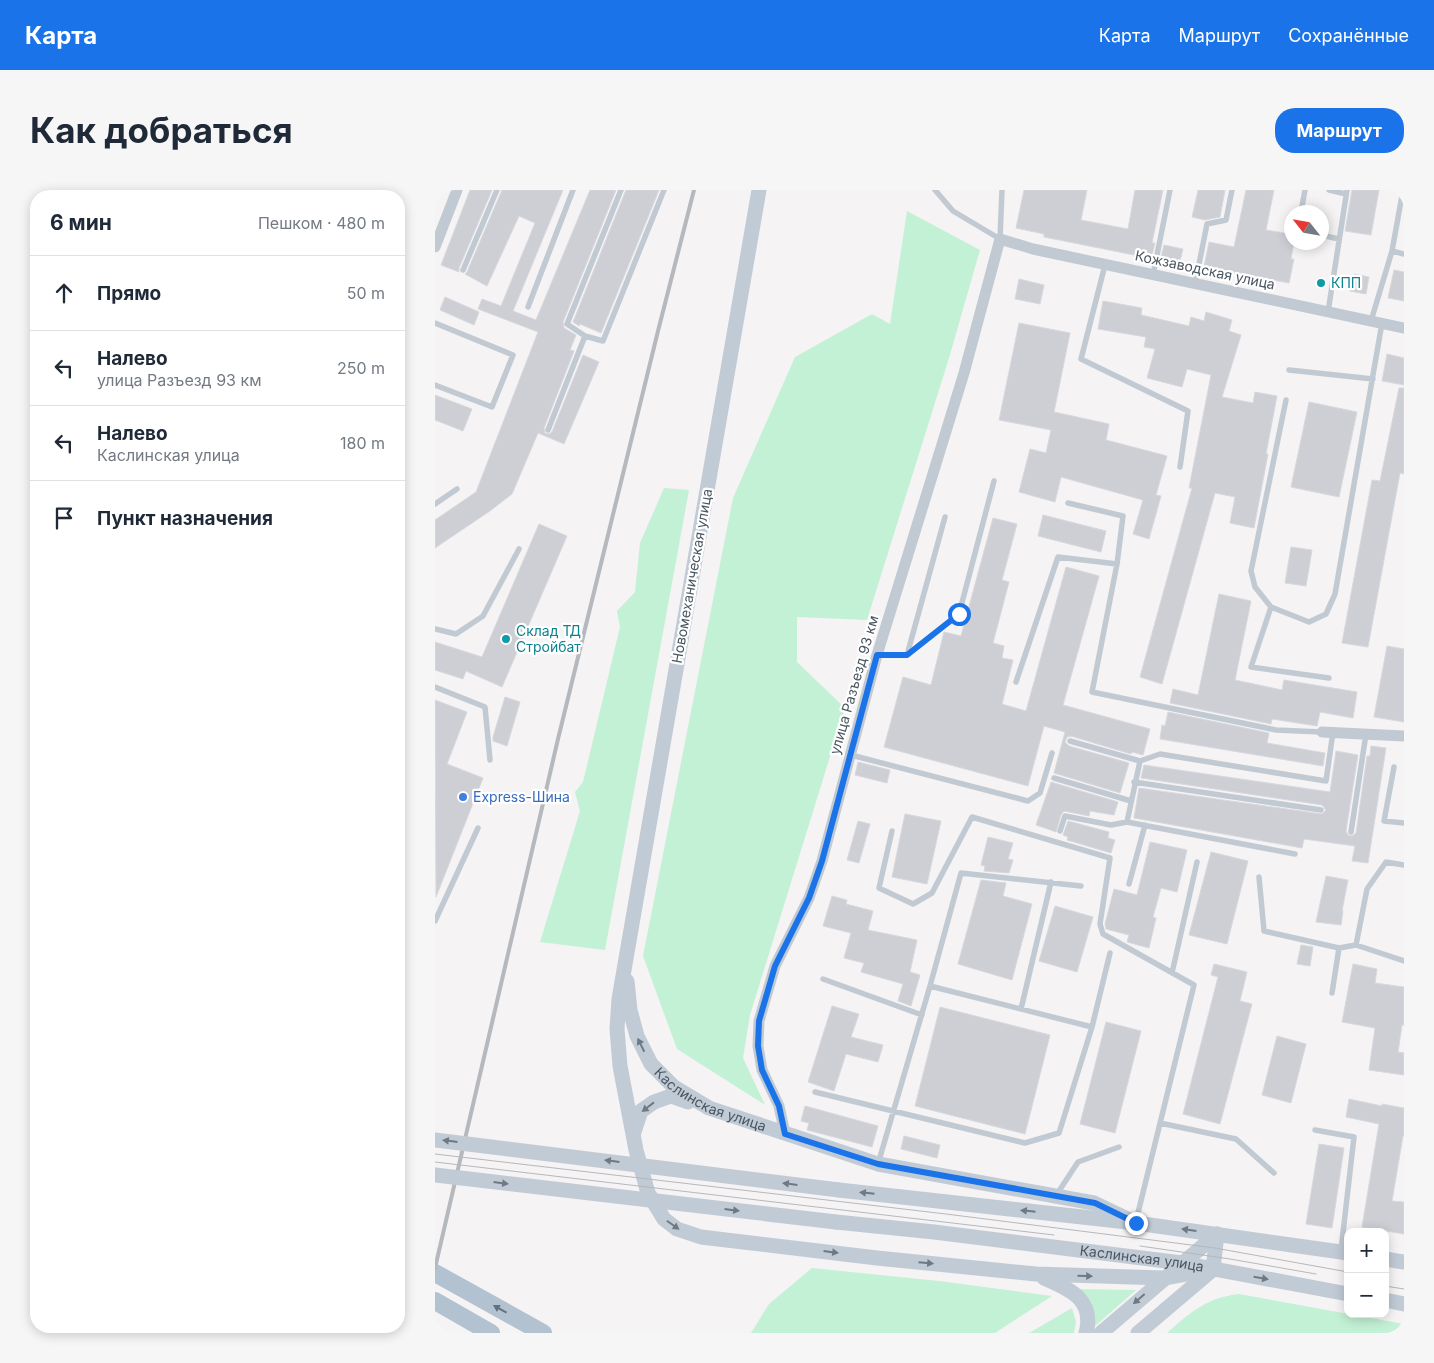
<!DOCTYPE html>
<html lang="ru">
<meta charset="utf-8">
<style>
:root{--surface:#fff;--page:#f6f6f7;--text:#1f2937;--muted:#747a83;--line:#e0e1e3;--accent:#1a73e8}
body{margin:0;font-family:Inter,sans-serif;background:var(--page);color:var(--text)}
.controls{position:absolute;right:15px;bottom:15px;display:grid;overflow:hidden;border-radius:10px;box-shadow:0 2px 12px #0003}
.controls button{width:45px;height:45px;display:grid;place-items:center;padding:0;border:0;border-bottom:1px solid var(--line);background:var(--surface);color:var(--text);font:25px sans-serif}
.compass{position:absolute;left:849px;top:15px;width:45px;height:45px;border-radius:50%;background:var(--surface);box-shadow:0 2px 12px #0003;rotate:301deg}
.stop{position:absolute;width:15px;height:15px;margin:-11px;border:4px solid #1a73e8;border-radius:50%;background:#fff}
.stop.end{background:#1a73e8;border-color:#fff;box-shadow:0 1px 5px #0008}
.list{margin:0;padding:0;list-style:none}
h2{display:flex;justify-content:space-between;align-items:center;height:65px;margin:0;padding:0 20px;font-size:21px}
h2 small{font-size:16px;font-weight:400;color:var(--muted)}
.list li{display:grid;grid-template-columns:32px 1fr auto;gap:15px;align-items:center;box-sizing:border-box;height:75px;padding:0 20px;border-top:1px solid var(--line)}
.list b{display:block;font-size:19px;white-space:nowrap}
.list p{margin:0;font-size:16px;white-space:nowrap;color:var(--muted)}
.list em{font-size:16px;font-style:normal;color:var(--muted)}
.icon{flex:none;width:28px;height:28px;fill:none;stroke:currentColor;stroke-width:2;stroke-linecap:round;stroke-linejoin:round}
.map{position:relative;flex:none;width:969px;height:1143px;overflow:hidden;border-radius:20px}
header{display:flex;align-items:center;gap:30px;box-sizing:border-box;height:70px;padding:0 25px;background:var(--accent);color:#fff}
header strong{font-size:24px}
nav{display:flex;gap:28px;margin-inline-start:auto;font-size:18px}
.intro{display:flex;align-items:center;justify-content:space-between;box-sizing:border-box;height:120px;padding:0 30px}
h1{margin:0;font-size:35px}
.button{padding:12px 22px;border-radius:20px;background:var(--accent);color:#fff;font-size:18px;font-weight:700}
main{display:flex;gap:30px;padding:0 30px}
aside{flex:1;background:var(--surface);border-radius:20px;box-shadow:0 2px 12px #0003}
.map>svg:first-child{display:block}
.green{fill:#c3f1d5}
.building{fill:#cdcfd5;stroke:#d7d9de}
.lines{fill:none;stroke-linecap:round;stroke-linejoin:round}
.lane{stroke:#c1cad2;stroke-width:5.5}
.street{stroke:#c1cad2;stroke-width:11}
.secondary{stroke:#c1cbd6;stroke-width:15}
.primary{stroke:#b3c2d1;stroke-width:18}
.tram{stroke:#b5b8bd;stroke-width:1}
.rail{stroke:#b5b8bd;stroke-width:4}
.secondary-bridge{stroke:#c1cbd6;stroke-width:15}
.oneway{fill:#6e7984}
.oneway2{fill:#64717d}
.route{stroke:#1a73e8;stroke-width:6}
.culture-dot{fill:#0f9aa8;stroke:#fff;stroke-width:2}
.shop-dot{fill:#3f7fe0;stroke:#fff;stroke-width:2}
.labels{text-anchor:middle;stroke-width:4.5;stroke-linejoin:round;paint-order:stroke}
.street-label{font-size:14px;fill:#4a5661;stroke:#fff}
.culture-label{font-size:14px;fill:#0d838f;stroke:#fff;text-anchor:start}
.shop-label{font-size:14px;fill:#366cbe;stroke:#fff;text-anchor:start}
</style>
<header>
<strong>Карта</strong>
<nav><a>Карта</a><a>Маршрут</a><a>Сохранённые</a></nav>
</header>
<div class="intro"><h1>Как добраться</h1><a class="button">Маршрут</a></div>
<main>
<aside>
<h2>6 мин<small>Пешком · 480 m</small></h2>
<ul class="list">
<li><svg class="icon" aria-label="ahead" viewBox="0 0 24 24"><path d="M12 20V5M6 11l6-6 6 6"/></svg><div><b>Прямо</b></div><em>50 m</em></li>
<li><svg class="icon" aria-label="left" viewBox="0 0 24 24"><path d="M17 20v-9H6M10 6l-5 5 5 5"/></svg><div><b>Налево</b><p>улица Разъезд 93 км</p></div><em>250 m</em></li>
<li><svg class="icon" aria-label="left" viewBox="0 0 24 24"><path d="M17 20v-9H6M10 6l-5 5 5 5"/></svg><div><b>Налево</b><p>Каслинская улица</p></div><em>180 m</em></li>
<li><svg class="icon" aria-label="arrive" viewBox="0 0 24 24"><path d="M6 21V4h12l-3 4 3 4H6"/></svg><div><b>Пункт назначения</b></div></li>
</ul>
</aside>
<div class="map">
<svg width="969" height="1143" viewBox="0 0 969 1143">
<rect width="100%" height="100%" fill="#f5f3f3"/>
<!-- green -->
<path class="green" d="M 472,21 L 545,60 L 514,168 L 432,430 L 362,427 L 362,472 L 410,518 L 315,825 L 308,868 L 330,915 L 242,859 L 208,766 L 298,308 L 360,167 L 437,124 L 455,134 Z
M 229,298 L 254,300 L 170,760 L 105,752 L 145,621 L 140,602 L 148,592 L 185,437 L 182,421 L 200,402 L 205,353 Z
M 377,1078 L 504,1091 L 617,1106 L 560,1143 L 316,1143 L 334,1114 Z
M 643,1099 L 701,1100 L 659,1137 C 659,1116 660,1113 643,1099 Z
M 804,1104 L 969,1134 L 969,1143 L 732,1143 C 756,1122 771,1108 804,1104 Z
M 637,1118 L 641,1132 L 639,1143 L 594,1143 Z"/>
<!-- building -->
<path class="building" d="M 35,0 L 57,0 L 24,78 L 24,82 L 6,75 Z
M 67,0 L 128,0 L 78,121 L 101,130 L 155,0 L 181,0 L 128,132 L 129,138 L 141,145 L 135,160 L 139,161 L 109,238 L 110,243 L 114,244 L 117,242 L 148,165 L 164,172 L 129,254 L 103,243 L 77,304 L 55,321 L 0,358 L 0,330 L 41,302 L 103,142 L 43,119 L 47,109 L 66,116 L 100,33 L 84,26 L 52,96 L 30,84 L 32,82 Z
M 191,0 L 224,0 L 166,143 L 145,134 L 144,136 L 138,132 Z
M 589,0 L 652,0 L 646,30 L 693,39 L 700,0 L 728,0 L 717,53 L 720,53 L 717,65 L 715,65 L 714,68 L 609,47 L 609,44 L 581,38 Z
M 763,0 L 790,0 L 785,27 L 770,30 L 757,27 Z
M 811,0 L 839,0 L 831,40 L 856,44 L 856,52 L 859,52 L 856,69 L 859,69 L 854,93 L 769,77 L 774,52 L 799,57 Z
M 917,0 L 944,0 L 936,45 L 910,41 Z
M 729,55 L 748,59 L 745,71 L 726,67 Z
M 959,80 L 969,82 L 969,111 L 953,108 Z
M 919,84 L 934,87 L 931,104 L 915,101 Z
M 584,89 L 609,95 L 605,114 L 580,109 Z
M 10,107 L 44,122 L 39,135 L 5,120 Z
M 668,111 L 707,118 L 706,125 L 754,136 L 756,127 L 769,131 L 771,122 L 797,130 L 794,141 L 806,145 L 787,207 L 818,213 L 820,202 L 842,206 L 831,264 L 833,264 L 819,338 L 795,333 L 800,307 L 780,303 L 727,494 L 705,487 L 757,298 L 754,298 L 776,185 L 752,179 L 747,197 L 712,188 L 720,159 L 709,157 L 711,147 L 663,139 Z
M 584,133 L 635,143 L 619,222 L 674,234 L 671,250 L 732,266 L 721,305 L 726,306 L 714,349 L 698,344 L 708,310 L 626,287 L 620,312 L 584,302 L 595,259 L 611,263 L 616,240 L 564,230 Z
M 952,164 L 969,168 L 969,195 L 947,191 Z
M 964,198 L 969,198 L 969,284 L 965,283 L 933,457 L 907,453 L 937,290 L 945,291 Z
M 0,205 L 37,219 L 28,241 L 0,230 Z
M 874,212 L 922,222 L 904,307 L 856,297 Z
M 608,325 L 671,341 L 666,362 L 603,346 Z
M 558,328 L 582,334 L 567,390 L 574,392 L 558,453 L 569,456 L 567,468 L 578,470 L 567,514 L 591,521 L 631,377 L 664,386 L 628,515 L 715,539 L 708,565 L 697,562 L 696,564 L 636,546 L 632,547 L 630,552 L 634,556 L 694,573 L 685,603 L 619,583 L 630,542 L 609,536 L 593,596 L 449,557 L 468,487 L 496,495 L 509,442 L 526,446 Z
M 104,334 L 132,346 L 67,497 L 31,481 L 28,489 L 0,480 L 0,452 L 47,467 Z
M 856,357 L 877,360 L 871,396 L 850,393 Z
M 784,404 L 816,411 L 800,490 L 847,500 L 849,490 L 922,502 L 918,528 L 885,522 L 882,536 L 837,529 L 836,534 L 735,513 L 738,499 L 763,505 Z
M 952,456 L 969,459 L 969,532 L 939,527 Z
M 70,507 L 85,512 L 72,556 L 58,551 L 58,547 Z
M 0,510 L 32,522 L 12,574 L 48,588 L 1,707 Z
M 733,522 L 834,543 L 832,553 L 890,563 L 888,576 L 725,549 L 727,535 L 730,536 Z
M 936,556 L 951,558 L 933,673 L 917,671 L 920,656 L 869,649 L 867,658 L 699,628 L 704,598 L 887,624 L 891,620 L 887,615 L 706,588 L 709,575 L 895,602 L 901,561 L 923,565 L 911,641 L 913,645 L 917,646 L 921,643 L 932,566 L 935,566 Z
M 423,572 L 455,580 L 452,593 L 420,585 Z
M 616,592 L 683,612 L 679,625 L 655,621 L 654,626 L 629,621 L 626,625 L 621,642 L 601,635 Z
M 470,624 L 506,631 L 492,694 L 457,687 Z
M 423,631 L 435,634 L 424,673 L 412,670 Z
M 633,631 L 674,642 L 673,648 L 680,650 L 676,663 L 632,650 L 633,647 L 628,645 Z
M 553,647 L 578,653 L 573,669 L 578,670 L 574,683 L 549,681 L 550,676 L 546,675 Z
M 715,652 L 752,660 L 742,702 L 726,698 L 718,727 L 721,728 L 714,758 L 692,752 L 694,745 L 671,739 L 670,734 L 679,699 L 702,705 Z
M 776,662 L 813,671 L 792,754 L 754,745 Z
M 891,686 L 913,690 L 907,721 L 908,721 L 906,735 L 881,732 Z
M 546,690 L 571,693 L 568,706 L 597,714 L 577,790 L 523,774 Z
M 397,706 L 412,710 L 411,714 L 438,721 L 433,740 L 482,750 L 475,782 L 485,785 L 476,816 L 463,811 L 468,794 L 426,782 L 429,773 L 409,768 L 416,743 L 388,736 Z
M 620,716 L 658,727 L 642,782 L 604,771 Z
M 866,755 L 878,757 L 875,776 L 862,774 Z
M 779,774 L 812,782 L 805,811 L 817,814 L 785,934 L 748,924 L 783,787 L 776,785 Z
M 918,774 L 942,779 L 940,793 L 969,797 L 969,835 L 967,835 L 963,862 L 969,863 L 969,885 L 934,880 L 940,838 L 907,832 Z
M 397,816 L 424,824 L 416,847 L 448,855 L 443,872 L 411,864 L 399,901 L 373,892 Z
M 505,817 L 615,845 L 590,944 L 480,916 Z
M 671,832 L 706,841 L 680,943 L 645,934 Z
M 842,846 L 871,854 L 856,913 L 827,905 Z
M 914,909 L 947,916 L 947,914 L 969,918 L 969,946 L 968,946 L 957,1011 L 969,1012 L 969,1044 L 927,1037 L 944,934 L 911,927 Z
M 370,916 L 443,936 L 437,957 L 372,940 L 374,933 L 366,931 Z
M 469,946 L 505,955 L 502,968 L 466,959 Z
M 884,954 L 909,958 L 897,1038 L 871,1034 Z"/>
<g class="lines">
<!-- lane -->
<path class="lane" d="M 500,0 L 518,21 L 565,49 L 567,0
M 894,0 L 911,4
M 866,22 L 870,0
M 886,45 L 904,49
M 957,61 L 968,0
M 670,75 L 646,169 L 753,221 L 745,277
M 28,80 L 62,0
M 718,85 L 735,0
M 760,94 L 772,34 L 791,30 L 797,0
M 93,117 L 138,0
M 893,122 L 912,0
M 936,131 L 957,61 L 969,64
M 0,133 L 78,165 L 57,217 L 0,195
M 150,146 L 168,151 L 229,0
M 854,180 L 938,189
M 851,210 L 816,381 L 820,397 L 836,417 L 874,432 L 891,424 L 900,404 L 947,133
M 113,240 L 150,146 L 132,134 L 186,0
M 633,313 L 688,326 L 682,374
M 0,314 L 22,299
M 836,417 L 816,477 L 894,488
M 0,439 L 21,444 L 48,426 L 84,359
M 442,465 L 472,465 L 510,327
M 472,465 L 524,424 L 559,291
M 581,492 L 623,367 L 682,374 L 657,502 L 841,540 L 887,542
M 0,497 L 50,517 L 55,570
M 635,551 L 705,571 L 692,632
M 416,565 L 593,611 L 605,603 L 617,563
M 705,571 L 725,564 L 891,591 L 898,542
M 959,577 L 949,631 L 969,633
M 619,588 L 696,611
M 699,592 L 886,620
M 457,641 L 444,698 L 478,714 L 497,703 L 537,627 L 675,668 L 665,734 L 668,744 L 759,795 L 701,1031
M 625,641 L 630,626 L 676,635 L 692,632 L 860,664
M 916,642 L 931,544
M 824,687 L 829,741 L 904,758 L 921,755 L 969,771
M 694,694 L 710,635
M 0,731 L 43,638
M 921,755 L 932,699 L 951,672 L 969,675
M 737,783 L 762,672
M 388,789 L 487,825
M 897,803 L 904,758
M 586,819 L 616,692
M 657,837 L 675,763
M 380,902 L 590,953 L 624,943 L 657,837 L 495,796
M 725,933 L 801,949 L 839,983
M 880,940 L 919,947 L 906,1060
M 443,974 L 495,796 L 526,683 L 646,696
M 622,1004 L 643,972 L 684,957"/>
<!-- street -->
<path class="street" d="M 0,57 L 22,0
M 887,542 L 969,546
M 350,944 L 344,916 L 327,880 L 323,856 L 324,831 L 340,776 L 374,708 L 387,671 L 442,465 L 529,183 L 565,49 L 598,59 L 969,138"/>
<!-- secondary -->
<g class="secondary">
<path d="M 324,0 L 184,809 L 182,839 L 185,876 L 201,960 L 213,1003 L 229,1029 L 242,1039 L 266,1047 L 442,1068 L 601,1084 L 729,1088 L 778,1079"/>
<path id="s1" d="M 192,791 L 195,820 L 202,846 L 216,874 L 239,897 L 274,918 L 443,974 L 659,1013 L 701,1033"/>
<path d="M 199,942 L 206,921 L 219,912 L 236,906 L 253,912"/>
<path d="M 404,1000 L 701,1033 L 913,1063"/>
<path id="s2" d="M 401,1032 L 499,1042 L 747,1073 L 913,1104"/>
<path d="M 950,1069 L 969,1072"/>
<path d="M 778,1079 L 782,1044"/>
<path d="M 609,1088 C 635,1099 660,1110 651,1143"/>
<path d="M 950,1110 L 969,1114"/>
<path d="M 666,1143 L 782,1044"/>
<path d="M 703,1143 L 776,1081"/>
</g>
<!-- primary -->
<path class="primary" d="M 0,1083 L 108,1143
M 0,1111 L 56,1143"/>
<!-- tram -->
<path class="tram" d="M 0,964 L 511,1024 L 780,1058 L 913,1082
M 0,972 L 619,1045
M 705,1056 L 795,1069 L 881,1084
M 950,1096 L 969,1099"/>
<!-- rail -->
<path class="rail" d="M 0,1078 L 123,549 L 223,141 L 259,0"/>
<!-- secondary-bridge -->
<path class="secondary-bridge" d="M 0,950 L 404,1000
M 0,985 L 401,1032"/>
</g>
<!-- one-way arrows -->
<defs><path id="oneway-solid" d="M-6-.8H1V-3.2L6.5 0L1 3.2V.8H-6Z" transform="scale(1.25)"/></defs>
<g class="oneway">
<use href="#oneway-solid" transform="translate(206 855) rotate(-116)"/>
<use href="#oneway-solid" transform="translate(213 917) rotate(142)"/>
<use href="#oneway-solid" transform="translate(15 951) rotate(-173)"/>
<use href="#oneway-solid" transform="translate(177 971) rotate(-173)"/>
<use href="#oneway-solid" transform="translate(66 993) rotate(7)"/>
<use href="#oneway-solid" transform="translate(355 994) rotate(-173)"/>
<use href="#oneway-solid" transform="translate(432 1003) rotate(-174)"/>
<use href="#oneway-solid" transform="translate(297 1020) rotate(7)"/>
<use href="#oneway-solid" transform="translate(593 1021) rotate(-174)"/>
<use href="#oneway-solid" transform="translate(238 1035) rotate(35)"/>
<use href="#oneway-solid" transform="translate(754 1040) rotate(-172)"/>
<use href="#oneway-solid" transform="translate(396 1062) rotate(7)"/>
<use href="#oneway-solid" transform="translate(491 1073) rotate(5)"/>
<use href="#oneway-solid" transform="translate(650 1086) rotate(1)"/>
<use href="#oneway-solid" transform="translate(826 1088) rotate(10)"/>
<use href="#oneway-solid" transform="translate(704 1109) rotate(139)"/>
</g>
<use class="oneway2" href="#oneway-solid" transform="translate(65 1119) rotate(-151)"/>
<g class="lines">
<!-- route -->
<path class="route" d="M 524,424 L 472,465 L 442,465 L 387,671 L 374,708 L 340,776 L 324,831 L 323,856 L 327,880 L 344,916 L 350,944 L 443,974 L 660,1013 L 701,1033"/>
</g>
<!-- markers -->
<g class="culture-dot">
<circle cx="886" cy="93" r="5"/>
<circle cx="71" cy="449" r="5"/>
</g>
<circle class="shop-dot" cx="28" cy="607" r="5"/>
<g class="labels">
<!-- street labels -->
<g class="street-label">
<text transform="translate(770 80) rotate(12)" y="5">Кожзаводская улица</text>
<text transform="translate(257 386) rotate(-80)" y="5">Новомеханическая улица</text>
<text transform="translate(419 495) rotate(-74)" y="5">улица Разъезд 93 км</text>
<text dy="5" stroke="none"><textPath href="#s1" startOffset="158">Каслинская улица</textPath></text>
<text dy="5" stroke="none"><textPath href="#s2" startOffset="308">Каслинская улица</textPath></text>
</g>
<!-- culture labels -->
<g class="culture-label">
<text x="896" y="98">КПП</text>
<text x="81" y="446">Склад ТД<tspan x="81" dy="16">Стройбат</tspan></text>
</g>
<!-- shop labels -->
<g class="shop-label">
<text x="38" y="612">Express-Шина</text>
</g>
</g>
</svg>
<div class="controls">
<button>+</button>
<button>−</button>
</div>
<svg class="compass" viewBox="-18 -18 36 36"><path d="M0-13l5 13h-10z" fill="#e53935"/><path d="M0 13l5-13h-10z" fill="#747a83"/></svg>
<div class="stop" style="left:524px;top:424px"></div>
<div class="stop end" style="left:701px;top:1033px"></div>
</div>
</main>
